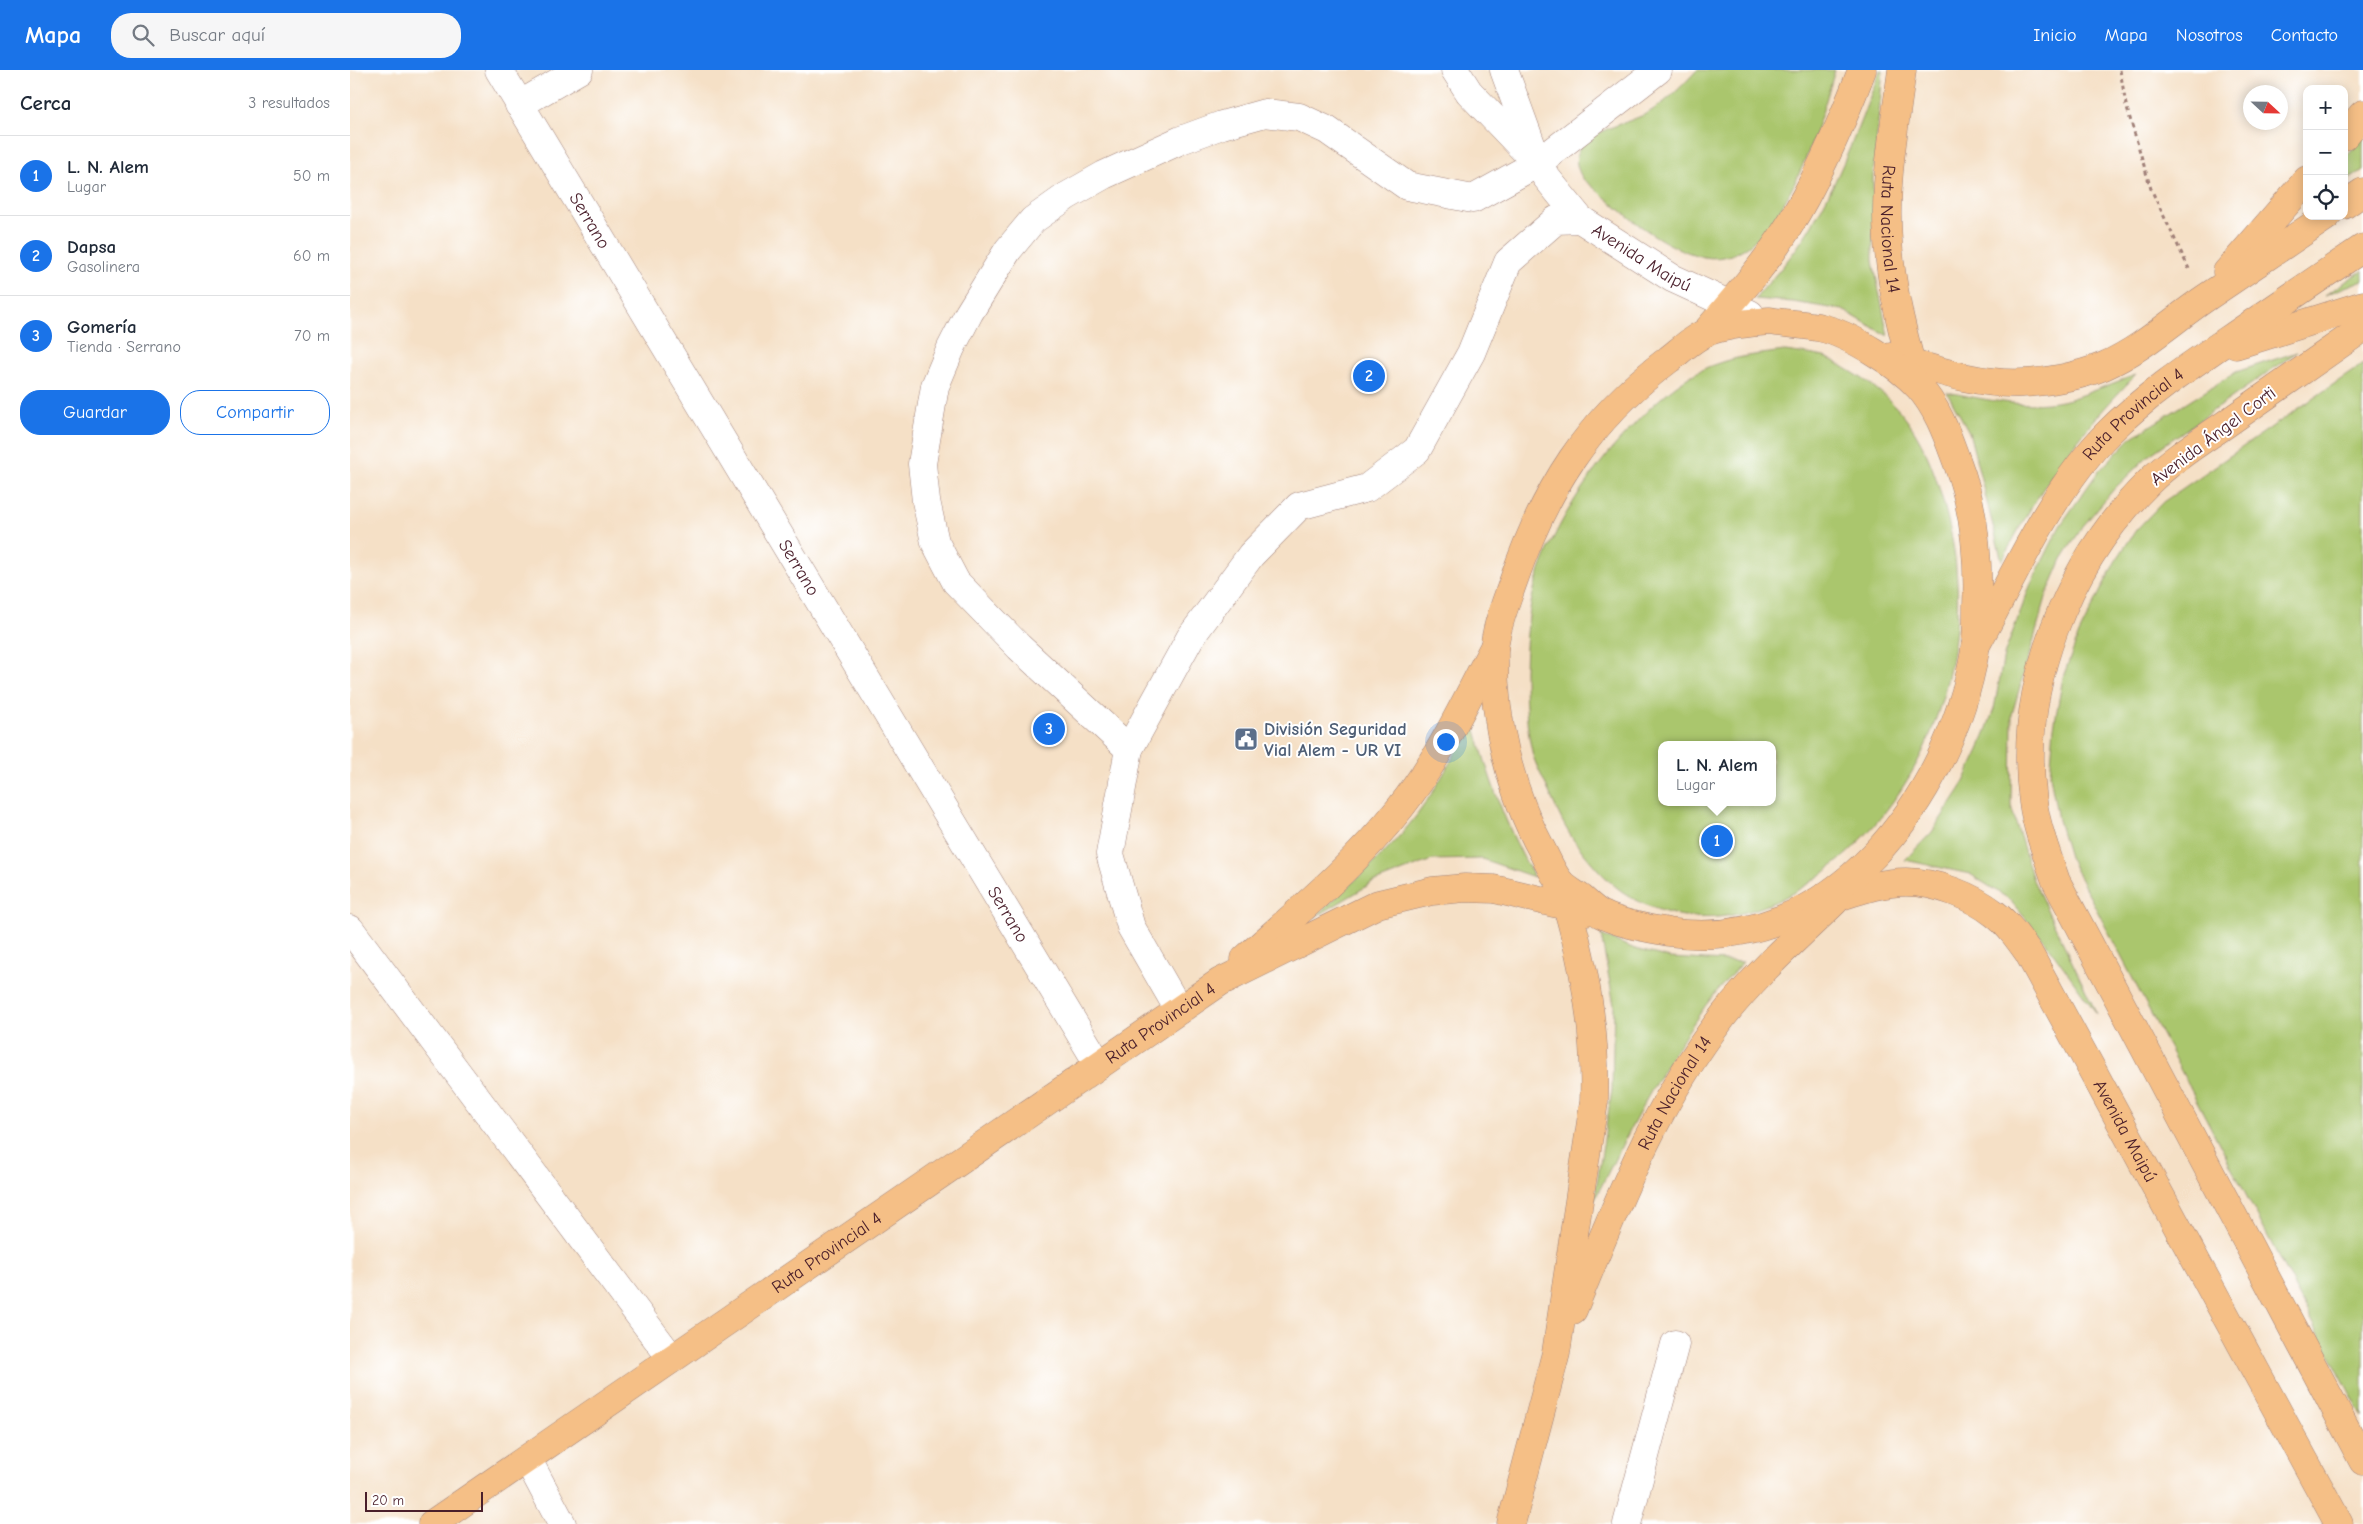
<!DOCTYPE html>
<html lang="es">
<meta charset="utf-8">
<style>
:root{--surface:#fff;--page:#f6f6f7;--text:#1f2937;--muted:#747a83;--line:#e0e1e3;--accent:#1a73e8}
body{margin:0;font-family:"Comic Neue",sans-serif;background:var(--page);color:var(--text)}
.controls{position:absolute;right:15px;top:15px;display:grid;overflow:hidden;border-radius:10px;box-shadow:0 2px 12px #0003}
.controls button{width:45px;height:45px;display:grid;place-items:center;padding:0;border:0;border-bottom:1px solid var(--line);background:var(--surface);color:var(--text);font:25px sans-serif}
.compass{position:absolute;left:1893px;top:15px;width:45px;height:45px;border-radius:50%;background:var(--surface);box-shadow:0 2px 12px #0003;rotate:112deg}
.scale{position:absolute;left:15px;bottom:12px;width:118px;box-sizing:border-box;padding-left:5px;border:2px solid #4a1f2b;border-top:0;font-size:14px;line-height:18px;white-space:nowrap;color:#4a1f2b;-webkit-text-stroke:4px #fff;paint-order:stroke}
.you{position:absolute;left:1095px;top:671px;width:18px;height:18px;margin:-12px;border:4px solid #fff;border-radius:50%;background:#1a73e8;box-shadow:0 0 0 8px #1a73e833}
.badge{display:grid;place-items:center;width:32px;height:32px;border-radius:50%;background:var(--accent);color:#fff;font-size:16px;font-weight:700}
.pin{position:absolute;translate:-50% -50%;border:2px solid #fff;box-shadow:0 1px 5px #0006}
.popup{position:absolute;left:1308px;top:671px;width:118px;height:65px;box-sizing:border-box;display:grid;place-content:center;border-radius:10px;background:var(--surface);filter:drop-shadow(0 1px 4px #0005);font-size:16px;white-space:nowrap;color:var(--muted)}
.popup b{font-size:19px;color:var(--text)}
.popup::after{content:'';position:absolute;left:50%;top:100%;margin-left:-10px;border:10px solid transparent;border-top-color:var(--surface)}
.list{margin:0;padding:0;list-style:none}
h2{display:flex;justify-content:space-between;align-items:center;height:65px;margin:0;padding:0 20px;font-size:21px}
h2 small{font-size:16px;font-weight:400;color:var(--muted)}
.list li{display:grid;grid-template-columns:32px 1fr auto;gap:15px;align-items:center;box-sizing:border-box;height:80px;padding:0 20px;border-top:1px solid var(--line)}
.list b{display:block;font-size:19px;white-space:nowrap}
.list p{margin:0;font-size:16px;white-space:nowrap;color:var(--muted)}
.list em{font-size:16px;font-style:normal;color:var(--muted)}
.actions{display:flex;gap:10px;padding:15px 20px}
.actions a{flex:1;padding:11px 0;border:1px solid var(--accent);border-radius:20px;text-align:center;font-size:18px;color:var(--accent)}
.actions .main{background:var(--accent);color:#fff}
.icon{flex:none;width:28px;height:28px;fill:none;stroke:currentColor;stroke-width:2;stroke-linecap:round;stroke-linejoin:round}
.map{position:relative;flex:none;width:2013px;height:1454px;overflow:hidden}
header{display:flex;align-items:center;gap:30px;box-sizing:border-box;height:70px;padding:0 25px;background:var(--accent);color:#fff}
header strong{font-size:24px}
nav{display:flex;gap:28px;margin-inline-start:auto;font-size:18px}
.search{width:350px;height:45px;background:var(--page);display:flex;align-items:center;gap:12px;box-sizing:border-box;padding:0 18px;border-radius:20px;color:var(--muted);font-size:19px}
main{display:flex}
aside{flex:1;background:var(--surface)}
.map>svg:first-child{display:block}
.green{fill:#aac66d;stroke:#7a724c;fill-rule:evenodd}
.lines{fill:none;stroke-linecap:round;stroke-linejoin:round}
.minor-casing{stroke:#a08078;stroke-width:29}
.major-casing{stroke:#a08078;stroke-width:29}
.highway-casing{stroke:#a08078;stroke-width:29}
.path{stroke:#a08078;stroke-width:3;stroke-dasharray:4 4;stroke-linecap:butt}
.minor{stroke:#fff;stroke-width:28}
.major{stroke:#f5bf86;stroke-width:28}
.highway{stroke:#f5bf86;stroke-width:28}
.labels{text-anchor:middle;stroke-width:4;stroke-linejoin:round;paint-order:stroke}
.street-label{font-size:18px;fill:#4a1f2b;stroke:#fff}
.service-label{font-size:18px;font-weight:bold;fill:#4e5e75;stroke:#fff;text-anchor:start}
</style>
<header>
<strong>Mapa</strong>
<div class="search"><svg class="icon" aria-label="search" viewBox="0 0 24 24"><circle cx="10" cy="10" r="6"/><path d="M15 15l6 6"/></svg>Buscar aquí</div>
<nav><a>Inicio</a><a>Mapa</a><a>Nosotros</a><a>Contacto</a></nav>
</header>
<main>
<aside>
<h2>Cerca<small>3 resultados</small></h2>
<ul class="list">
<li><span class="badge">1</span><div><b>L. N. Alem</b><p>Lugar</p></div><em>50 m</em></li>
<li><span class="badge">2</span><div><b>Dapsa</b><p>Gasolinera</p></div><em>60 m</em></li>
<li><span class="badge">3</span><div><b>Gomería</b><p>Tienda · Serrano</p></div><em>70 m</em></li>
</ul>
<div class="actions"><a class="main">Guardar</a><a>Compartir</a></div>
</aside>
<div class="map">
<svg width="2013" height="1454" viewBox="0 0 2013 1454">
<rect width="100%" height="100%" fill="#fff"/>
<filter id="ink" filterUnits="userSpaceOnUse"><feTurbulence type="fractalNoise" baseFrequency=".02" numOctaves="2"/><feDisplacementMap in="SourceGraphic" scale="10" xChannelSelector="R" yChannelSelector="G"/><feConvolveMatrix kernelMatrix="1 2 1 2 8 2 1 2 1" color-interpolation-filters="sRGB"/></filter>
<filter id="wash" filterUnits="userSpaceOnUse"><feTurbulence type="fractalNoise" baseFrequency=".0096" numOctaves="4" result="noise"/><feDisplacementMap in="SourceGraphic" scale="20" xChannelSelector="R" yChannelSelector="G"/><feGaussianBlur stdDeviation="1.12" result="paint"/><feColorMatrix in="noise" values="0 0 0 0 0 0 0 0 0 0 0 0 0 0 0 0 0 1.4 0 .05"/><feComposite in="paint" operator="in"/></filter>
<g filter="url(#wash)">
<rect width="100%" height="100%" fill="#f5e0c6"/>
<!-- green -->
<path class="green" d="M 1347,0 L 1485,0 C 1469,54 1427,211 1346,185 C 1302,172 1268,137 1233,109 C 1205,63 1274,58 1301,41 C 1319,30 1333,15 1347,0 Z
M 1530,0 L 1533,0 L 1523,107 L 1523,191 L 1538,266 L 1493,240 L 1443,232 L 1405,229 C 1419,212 1434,196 1446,179 C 1484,126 1507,61 1530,0 Z
M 2013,68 L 2013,100 L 1994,113 L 1994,88 Z
M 2013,200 L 2013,210 L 1975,225 Z
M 1435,281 C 1448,283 1462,284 1474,287 C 1484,290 1493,297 1502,302 C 1550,331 1573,365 1589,418 C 1616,501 1613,574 1583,657 C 1543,768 1403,900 1279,826 C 1259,814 1243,795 1229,777 C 1216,762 1207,740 1199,722 C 1194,710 1187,698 1183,686 C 1176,658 1175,628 1175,600 C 1176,568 1178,536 1188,506 C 1206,452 1240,401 1279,360 C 1302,335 1332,305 1366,294 C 1388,286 1412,284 1435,281 ZM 1312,675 L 1422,675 L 1422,732 L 1312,732 Z
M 1947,282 L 1798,386 L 1764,419 L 1733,456 L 1712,489 L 1697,524 L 1662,644 L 1661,736 L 1683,810 L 1747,944 L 1697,874 L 1659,829 L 1620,804 L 1555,790 L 1582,762 L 1611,718 L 1629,680 L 1644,639 L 1654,585 L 1680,516 L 1710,456 L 1748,402 L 1781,368 L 1886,302 Z
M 2013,294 L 2013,1348 L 1719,787 L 1708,750 L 1700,705 L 1704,657 L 1713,607 L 1729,564 L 1765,492 L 1786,460 L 1813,432 Z
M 1786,305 C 1729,362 1688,419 1652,491 L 1619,362 L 1597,322 C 1638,330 1679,340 1720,329 C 1742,322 1764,312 1786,305 Z
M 1123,649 C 1139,709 1154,753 1184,807 L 1132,789 L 1082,790 L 1022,813 L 964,848 C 999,815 1038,783 1067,745 C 1089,715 1106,682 1123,649 Z
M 1251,865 L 1285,879 L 1320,888 L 1393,892 C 1379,908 1363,924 1351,942 C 1309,1001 1276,1066 1244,1131 L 1262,1020 L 1264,935 Z"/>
</g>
<g filter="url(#ink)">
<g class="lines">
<!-- minor casing -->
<g class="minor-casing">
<g id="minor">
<path id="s1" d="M 149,0 L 749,995"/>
<path d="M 1105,0 L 1119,22 L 1181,87"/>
<path id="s2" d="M 1154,0 L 1188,93 L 1196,107 L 1230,149 L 1322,208 L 1400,244"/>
<path d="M 169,35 L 229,0"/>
<path d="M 779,679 L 669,577 L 606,512 L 585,472 L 576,431 L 572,394 L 585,316 L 601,278 L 619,243 L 658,180 L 683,150 L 717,126 L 754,105 L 831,70 L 872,55 L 915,43 L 949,47 L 977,60 L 1057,116 L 1123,129 L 1188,93 L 1308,0"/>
<path d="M 0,859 L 322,1289"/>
<path d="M 829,940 L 781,857 L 760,784 L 779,679 L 840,568 L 901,485 L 949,436 L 1017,418 L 1067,380 L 1121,283 L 1158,192 L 1206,150 L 1230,149"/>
<path d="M 178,1390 L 212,1454"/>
<path d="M 1277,1454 L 1325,1274"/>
</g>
</g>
<!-- major casing -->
<g class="major-casing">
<g id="major">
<path d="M 1994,66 L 2013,44"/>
<path d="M 1994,135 L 2013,122"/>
<path d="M 1877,202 L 1957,110"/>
<path d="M 2013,258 C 1969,289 1924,320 1880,351 C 1853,370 1822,389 1799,412 C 1717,493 1667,617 1683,732 C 1687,759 1697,785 1706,811 L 2013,1391"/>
<path d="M 1886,275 L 2013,235"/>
<path d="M 1540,286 C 1583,299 1627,315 1673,313 C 1698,312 1730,306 1754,296 C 1791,280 1822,251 1854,229 C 1895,201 1936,174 1977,146"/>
<path id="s3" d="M 1625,577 C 1664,506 1701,420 1759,362 C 1796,325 1841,295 1885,265 C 1927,236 1970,207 2013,178"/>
<path id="s4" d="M 1464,834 C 1493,827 1525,812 1556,812 C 1586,812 1622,826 1645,844 C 1658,854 1668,868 1678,882 L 1989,1454"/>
<path d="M 895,889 C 949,841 1005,795 1050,738 C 1089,689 1115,632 1144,577"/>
<path id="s5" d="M 82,1454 L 870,912 L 1028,834 L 1082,821 L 1115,818 L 1144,819 L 1237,841"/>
</g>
</g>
<!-- highway casing -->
<g class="highway-casing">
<g id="highway">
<path id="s6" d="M 1552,0 C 1546,47 1537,96 1537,143 C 1537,203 1551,258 1567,315"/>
<path d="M 1420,251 C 1437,254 1455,254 1472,258 C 1501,265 1547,294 1568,316 C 1588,338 1597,365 1607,392 C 1625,439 1629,487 1627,537 C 1627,552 1627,567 1625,581 C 1600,726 1483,887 1318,862 C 1297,858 1271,854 1251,844 C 1244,840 1237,833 1231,828 C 1224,823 1215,819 1210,812 C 1203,804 1198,792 1193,782 C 1160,722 1143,650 1144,582 C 1145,560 1155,535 1162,515 C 1194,420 1237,351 1318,290 C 1330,281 1345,266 1360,261 C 1379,254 1400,253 1420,251 Z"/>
<path d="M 1357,261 C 1385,228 1414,196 1437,159 C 1468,109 1491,55 1512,0"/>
<path id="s7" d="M 1223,1240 C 1267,1134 1303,1037 1374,945 C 1407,903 1447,868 1485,831"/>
<path d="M 1161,1454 L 1206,1283 L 1244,1032 C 1247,958 1233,885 1210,813"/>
</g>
</g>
<!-- path -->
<path class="path" d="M 1770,0 L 1776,35 L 1801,119 L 1839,199"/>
<!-- minor -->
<use href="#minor" class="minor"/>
<!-- major -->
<use href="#major" class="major"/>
<!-- highway -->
<use href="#highway" class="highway"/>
</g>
</g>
<!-- icons -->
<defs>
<g id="civic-square" transform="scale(1.25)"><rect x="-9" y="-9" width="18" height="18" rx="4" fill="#5c6f8a" stroke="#fff"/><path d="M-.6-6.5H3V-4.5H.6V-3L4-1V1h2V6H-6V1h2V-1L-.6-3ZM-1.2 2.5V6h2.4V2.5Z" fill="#fff"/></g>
</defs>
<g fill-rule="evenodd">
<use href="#civic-square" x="896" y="669"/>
</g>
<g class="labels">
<!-- street labels -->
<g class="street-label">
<text dy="6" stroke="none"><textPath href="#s1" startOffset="176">Serrano</textPath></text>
<text dy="6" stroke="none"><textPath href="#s6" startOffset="160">Ruta Nacional 14</textPath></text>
<text dy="6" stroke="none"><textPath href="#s2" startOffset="242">Avenida Maipú</textPath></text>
<text dy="6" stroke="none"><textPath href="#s3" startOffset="284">Ruta Provincial 4</textPath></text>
<text transform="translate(1863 366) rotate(-37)" y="6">Avenida Ángel Corti</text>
<text dy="6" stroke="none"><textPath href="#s1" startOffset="581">Serrano</textPath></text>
<text dy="6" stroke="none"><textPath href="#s1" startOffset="986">Serrano</textPath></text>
<text dy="6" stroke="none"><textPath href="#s5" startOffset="884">Ruta Provincial 4</textPath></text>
<text dy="6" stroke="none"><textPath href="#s7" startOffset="240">Ruta Nacional 14</textPath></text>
<text dy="6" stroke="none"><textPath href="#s4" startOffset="445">Avenida Maipú</textPath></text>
<text dy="6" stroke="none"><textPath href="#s5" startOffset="479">Ruta Provincial 4</textPath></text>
</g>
<!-- service labels -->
<g class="service-label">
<text x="914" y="665">División Seguridad<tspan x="914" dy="21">Vial Alem - UR VI</tspan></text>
</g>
</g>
</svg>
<div class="controls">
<button>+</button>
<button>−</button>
<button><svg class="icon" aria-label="locate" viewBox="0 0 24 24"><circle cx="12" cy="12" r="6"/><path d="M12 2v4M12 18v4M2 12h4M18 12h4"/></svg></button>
</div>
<svg class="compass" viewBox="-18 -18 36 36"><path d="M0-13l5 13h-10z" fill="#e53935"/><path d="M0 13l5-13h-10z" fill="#747a83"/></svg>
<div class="scale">20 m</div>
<div class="you"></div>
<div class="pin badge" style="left:1367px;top:771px">1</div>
<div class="popup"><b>L. N. Alem</b>Lugar</div>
<div class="pin badge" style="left:1019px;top:306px">2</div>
<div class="pin badge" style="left:699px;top:659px">3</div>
</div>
</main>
